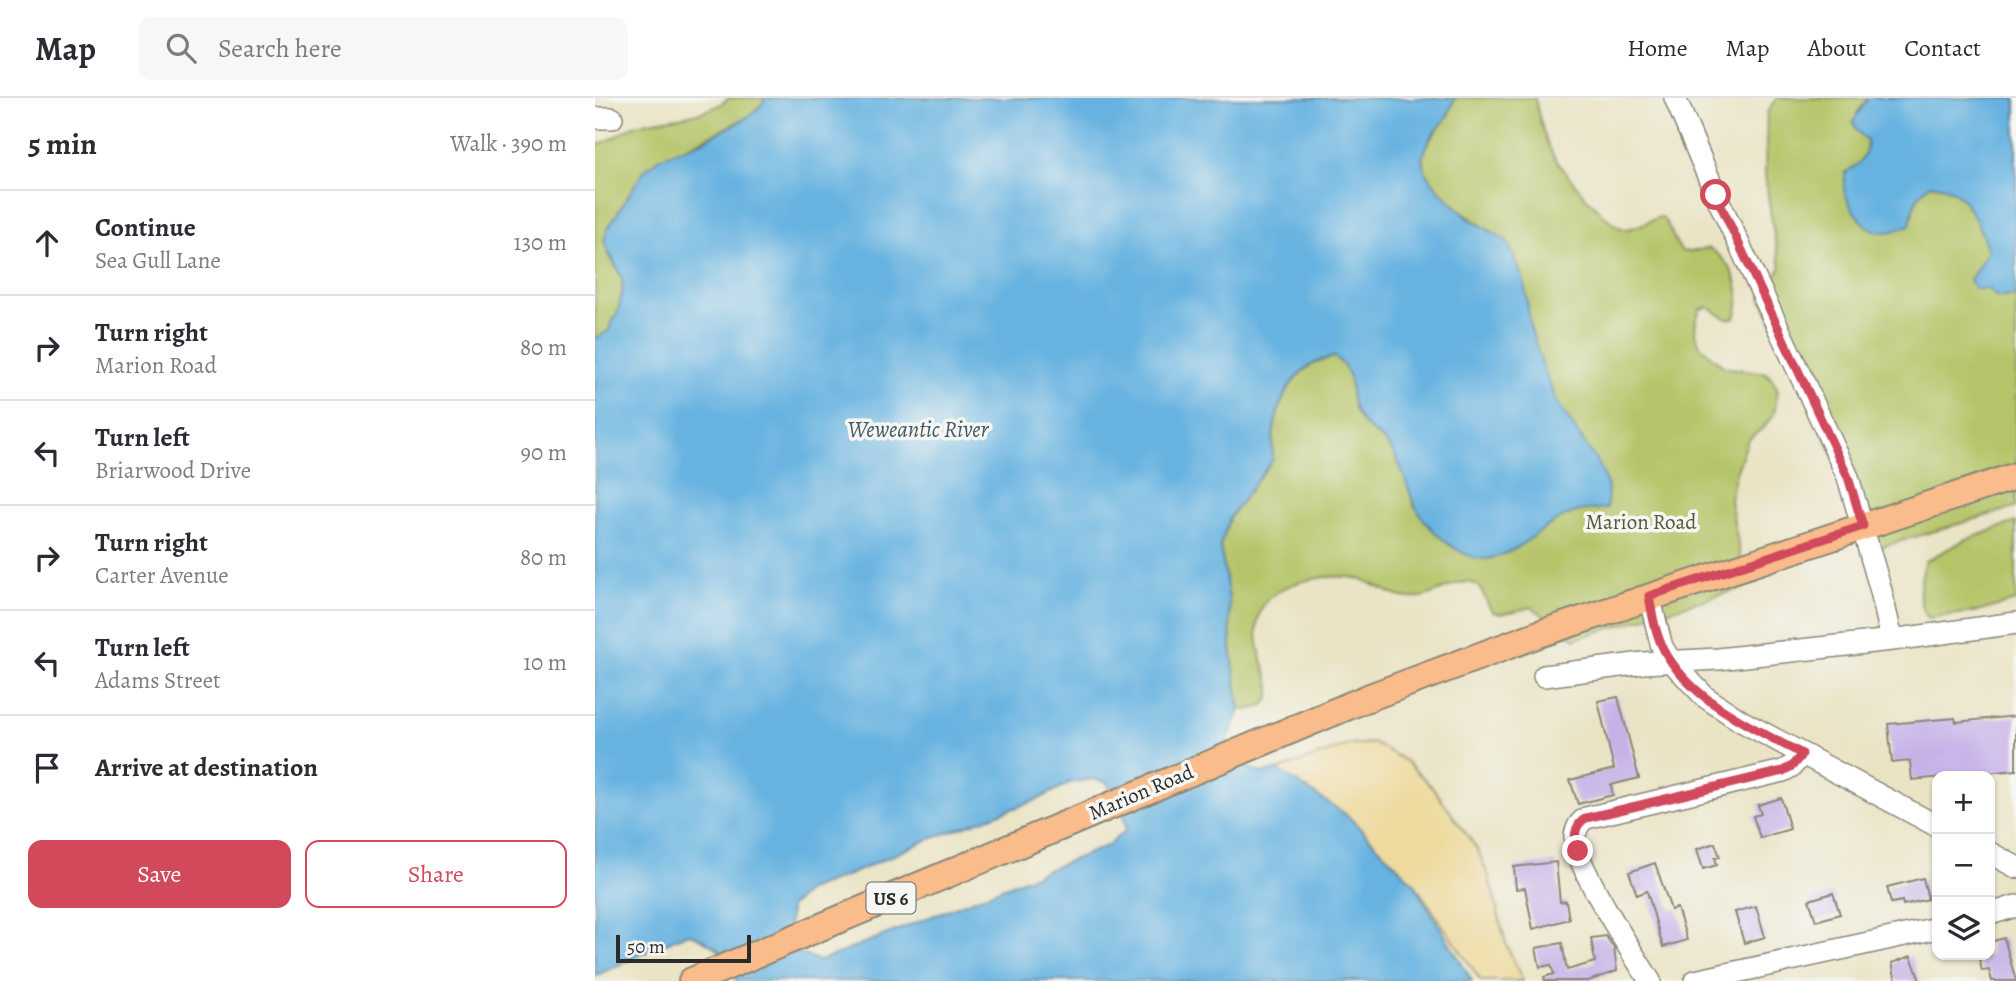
<!DOCTYPE html>
<meta charset="utf-8">
<style>
:root{--surface:#fff;--page:#f7f7f7;--text:#2b2b33;--muted:#7c7c81;--line:#e1e1e2;--accent:#d1495b}
body{margin:0;font-family:Alegreya,serif;background:var(--page);color:var(--text)}
.controls{position:absolute;right:21px;bottom:21px;display:grid;overflow:hidden;border-radius:14px;box-shadow:0 2px 5px #0004}
.controls button{width:63px;height:63px;display:grid;place-items:center;padding:0;border:0;border-bottom:2px solid var(--line);background:var(--surface);color:var(--text);font:35px sans-serif}
.scale{position:absolute;left:21px;bottom:18px;width:135px;box-sizing:border-box;padding-left:7px;border:4px solid #2b2b2b;border-top:0;font-size:19px;line-height:24px;white-space:nowrap;color:#2b2b2b;-webkit-text-stroke:5px #f6f6f2;paint-order:stroke}
.stop{position:absolute;width:21px;height:21px;margin:-16px;border:5px solid #d1495b;border-radius:50%;background:#fff}
.stop.end{background:#d1495b;border-color:#fff;box-shadow:0 2px 7px #0008}
.list{margin:0;padding:0;list-style:none}
h2{display:flex;justify-content:space-between;align-items:center;height:91px;margin:0;padding:0 28px;font-size:30px}
h2 small{font-size:23px;font-weight:400;color:var(--muted)}
.list li{display:grid;grid-template-columns:46px 1fr auto;gap:21px;align-items:center;box-sizing:border-box;height:105px;padding:0 28px;border-top:2px solid var(--line)}
.list b{display:block;font-size:26px;white-space:nowrap}
.list p{margin:0;font-size:23px;white-space:nowrap;color:var(--muted)}
.list em{font-size:23px;font-style:normal;color:var(--muted)}
.actions{display:flex;gap:14px;padding:21px 28px}
.actions a{flex:1;padding:16px 0;border:2px solid var(--accent);border-radius:14px;text-align:center;font-size:24px;color:var(--accent)}
.actions .main{background:var(--accent);color:#fff}
.icon{flex:none;width:38px;height:38px;fill:none;stroke:currentColor;stroke-width:2;stroke-linecap:round;stroke-linejoin:round}
.map{position:relative;flex:none;width:1421px;height:883px;overflow:hidden}
header{display:flex;align-items:center;gap:42px;box-sizing:border-box;height:98px;padding:0 35px;background:var(--surface);border-bottom:2px solid var(--line)}
header strong{font-size:33px}
nav{display:flex;gap:38px;margin-inline-start:auto;font-size:24px}
.search{width:490px;height:63px;background:var(--page);display:flex;align-items:center;gap:18px;box-sizing:border-box;padding:0 24px;border-radius:14px;color:var(--muted);font-size:26px}
main{display:flex}
aside{flex:1;background:var(--surface)}
.map>svg:first-child{display:block}
.green{fill:#b5c467;stroke:#707849;stroke-width:2}
.sand{fill:#eeda9e;stroke:#8c8264;stroke-width:2}
.water{fill:#66b2e0;stroke:#486e86;stroke-width:2;fill-rule:evenodd}
.building{fill:#c7b2e8}
.lines{fill:none;stroke-linecap:round;stroke-linejoin:round}
.minor-casing{stroke:#8a8778;stroke-width:24}
.major-casing{stroke:#8a8778;stroke-width:30}
.minor{stroke:#fff;stroke-width:21}
.major{stroke:#f9bc8a;stroke-width:26}
.route{stroke:#d1495b;stroke-width:9}
.labels{text-anchor:middle;stroke-width:7;stroke-linejoin:round;paint-order:stroke}
.shield{fill:#f6f6f2;stroke:#686867;stroke-width:2}
.shield-label{font-size:19px;font-weight:bold;fill:#2b2b2b}
.park-label{font-size:21px;fill:#54593d;stroke:#f6f6f2}
.street-label{font-size:21px;fill:#2b2b2b;stroke:#f6f6f2}
.water-label{font-size:23px;font-style:italic;fill:#405a6a;stroke:#f6f6f2}
</style>
<header>
<strong>Map</strong>
<div class="search"><svg class="icon" aria-label="search" viewBox="0 0 24 24"><circle cx="10" cy="10" r="6"/><path d="M15 15l6 6"/></svg>Search here</div>
<nav><a>Home</a><a>Map</a><a>About</a><a>Contact</a></nav>
</header>
<main>
<aside>
<h2>5 min<small>Walk · 390 m</small></h2>
<ul class="list">
<li><svg class="icon" aria-label="ahead" viewBox="0 0 24 24"><path d="M12 20V5M6 11l6-6 6 6"/></svg><div><b>Continue</b><p>Sea Gull Lane</p></div><em>130 m</em></li>
<li><svg class="icon" aria-label="right" viewBox="0 0 24 24"><path d="M7 20v-9h11M14 6l5 5-5 5"/></svg><div><b>Turn right</b><p>Marion Road</p></div><em>80 m</em></li>
<li><svg class="icon" aria-label="left" viewBox="0 0 24 24"><path d="M17 20v-9H6M10 6l-5 5 5 5"/></svg><div><b>Turn left</b><p>Briarwood Drive</p></div><em>90 m</em></li>
<li><svg class="icon" aria-label="right" viewBox="0 0 24 24"><path d="M7 20v-9h11M14 6l5 5-5 5"/></svg><div><b>Turn right</b><p>Carter Avenue</p></div><em>80 m</em></li>
<li><svg class="icon" aria-label="left" viewBox="0 0 24 24"><path d="M17 20v-9H6M10 6l-5 5 5 5"/></svg><div><b>Turn left</b><p>Adams Street</p></div><em>10 m</em></li>
<li><svg class="icon" aria-label="arrive" viewBox="0 0 24 24"><path d="M6 21V4h12l-3 4 3 4H6"/></svg><div><b>Arrive at destination</b></div></li>
</ul>
<div class="actions"><a class="main">Save</a><a>Share</a></div>
</aside>
<div class="map">
<svg width="1421" height="883" viewBox="0 0 1421 883">
<rect width="100%" height="100%" fill="#f6f6f2"/>
<filter id="ink" filterUnits="userSpaceOnUse"><feTurbulence type="fractalNoise" baseFrequency=".0143" numOctaves="2"/><feDisplacementMap in="SourceGraphic" scale="14" xChannelSelector="R" yChannelSelector="G"/><feConvolveMatrix kernelMatrix="1 2 1 2 8 2 1 2 1" color-interpolation-filters="sRGB"/></filter>
<filter id="wash" filterUnits="userSpaceOnUse"><feTurbulence type="fractalNoise" baseFrequency=".00686" numOctaves="4" result="noise"/><feDisplacementMap in="SourceGraphic" scale="28" xChannelSelector="R" yChannelSelector="G"/><feGaussianBlur stdDeviation="1.57" result="paint"/><feColorMatrix in="noise" values="0 0 0 0 0 0 0 0 0 0 0 0 0 0 0 0 0 1.4 0 .05"/><feComposite in="paint" operator="in"/></filter>
<g filter="url(#wash)">
<rect width="100%" height="100%" fill="#eae3c4"/>
<!-- green -->
<path class="green" d="M 134,0 L 169,0 L 168,5 L 156,17 L 85,53 L 13,155 L 27,180 L 27,196 L 23,213 L 13,234 L 0,241 L 0,47 C 16,44 25,34 39,28 C 68,18 111,21 134,0 Z
M 860,0 L 940,0 C 944,21 950,44 961,62 C 971,76 1014,130 1030,131 C 1043,131 1054,121 1066,119 C 1077,128 1077,143 1087,153 L 1095,154 L 1114,150 C 1138,164 1150,192 1140,220 L 1132,221 L 1113,209 L 1105,211 L 1101,222 L 1100,235 L 1105,248 L 1129,269 L 1171,275 L 1178,282 L 1183,292 L 1179,316 L 1169,329 L 1153,342 L 1140,378 L 1135,402 L 1151,489 L 980,541 L 937,509 L 907,516 L 898,514 C 890,505 889,489 877,485 C 863,480 838,499 821,500 C 800,502 786,488 767,482 C 740,473 685,482 668,508 C 660,521 661,540 665,555 C 671,580 693,611 645,612 L 636,550 L 634,500 L 625,447 L 635,419 L 678,361 C 675,319 692,265 741,259 C 763,279 751,292 760,313 C 768,331 782,335 794,348 C 808,363 813,388 819,407 L 904,138 C 883,126 821,86 828,57 C 832,42 843,33 851,20 C 855,14 857,7 860,0 Z
M 1181,0 L 1273,0 L 1261,16 L 1284,0 L 1315,126 C 1318,108 1320,97 1336,86 C 1342,87 1351,88 1357,92 C 1376,106 1386,131 1393,153 L 1375,182 L 1380,190 L 1394,191 L 1402,199 L 1421,198 L 1421,409 L 1272,453 L 1235,350 L 1166,199 L 1186,169 L 1179,138 L 1170,77 L 1172,15 Z
M 1421,424 L 1421,503 L 1385,513 L 1333,520 C 1319,504 1326,482 1330,463 L 1370,442 Z"/>
<!-- sand -->
<path class="sand" d="M 780,645 L 812,664 L 838,690 L 882,751 L 894,779 L 911,846 L 928,883 L 886,883 L 819,785 L 683,672 L 754,647 Z"/>
<!-- water -->
<path class="water" d="M 169,0 L 860,0 L 852,19 L 836,38 L 827,60 L 831,75 L 843,91 L 873,120 L 912,143 L 929,182 L 936,231 L 948,269 L 962,304 L 1005,368 L 1013,389 L 1012,410 C 1002,412 990,411 981,414 C 950,424 928,453 897,460 C 869,467 828,428 819,405 C 811,386 807,368 796,351 C 786,336 767,331 760,312 C 751,290 763,279 740,259 C 692,265 675,319 678,361 L 635,419 L 625,447 L 634,500 L 636,550 L 645,612 L 633,641 L 633,663 L 668,675 L 683,672 L 752,717 L 819,785 L 877,883 L 141,883 C 143,860 111,842 93,835 L 0,878 L 0,241 L 13,233 L 23,213 L 27,196 L 27,180 L 9,144 L 12,132 L 48,74 L 64,60 L 105,44 L 137,28 L 156,17 L 168,5 ZM 497,681 L 511,684 L 527,708 L 531,732 L 512,748 L 225,863 L 200,853 L 194,835 L 195,809 L 213,792 L 256,776 L 330,743 L 444,701 L 474,685 Z
M 1273,0 L 1421,0 L 1421,198 L 1402,199 L 1394,191 L 1380,191 L 1375,182 L 1393,153 C 1387,133 1373,99 1353,90 C 1347,88 1341,87 1336,86 C 1320,97 1318,109 1315,127 C 1304,131 1294,136 1283,133 C 1267,130 1252,106 1249,91 C 1248,86 1250,80 1251,74 C 1265,66 1272,59 1272,43 L 1262,33 L 1258,24 Z"/>
<g id="blocks">
<!-- building -->
<path class="building" d="M 1023,599 L 1044,680 L 1016,687 L 1018,697 L 983,706 L 975,682 L 1019,671 L 1003,603 Z
M 1421,618 L 1421,672 L 1317,682 L 1315,663 L 1297,665 L 1293,626 L 1360,620 L 1361,624 Z
M 1186,700 L 1195,731 L 1165,740 L 1158,718 L 1166,716 L 1163,707 Z
M 1120,745 L 1125,759 L 1120,760 L 1122,767 L 1108,771 L 1102,751 Z
M 961,764 L 965,804 L 971,803 L 974,821 L 938,831 L 930,790 L 921,791 L 919,769 Z
M 1060,765 L 1076,812 L 1082,810 L 1092,842 L 1068,849 L 1052,793 L 1042,797 L 1034,774 Z
M 1328,780 L 1333,801 L 1308,807 L 1307,803 L 1296,805 L 1292,789 Z
M 1238,795 L 1245,816 L 1221,823 L 1214,802 Z
M 1161,808 L 1170,839 L 1149,845 L 1140,814 Z
M 1011,838 L 1019,850 L 1022,873 L 993,883 L 950,883 L 949,879 L 959,876 L 956,867 L 945,869 L 941,850 L 967,845 L 972,872 L 1000,864 L 996,840 Z
M 1409,840 L 1421,883 L 1397,883 L 1394,872 L 1387,873 L 1384,860 L 1395,857 L 1395,844 Z
M 1316,858 L 1325,883 L 1301,883 L 1297,865 Z"/>
</g>
</g>
<g filter="url(#ink)">
<use href="#blocks" fill-opacity="0" stroke="#8a8778" stroke-width="2"/>
<g class="lines">
<!-- minor casing -->
<g class="minor-casing">
<path id="minor" d="M 0,20 L 17,20
M 1054,498 L 1067,549 L 1076,563 L 1110,599 L 1146,623 L 1342,728
M 1297,542 L 1421,525
M 949,578 L 1048,565 L 1123,561 L 1297,542 L 1286,493 L 1253,379 L 1121,97 L 1080,0
M 1395,755 L 1421,769
M 1395,816 L 1421,808
M 1055,883 C 1039,857 977,764 980,738 C 981,730 985,724 991,720 L 1188,673 L 1197,668 L 1207,656
M 1100,883 L 1342,830"/>
</g>
<!-- major casing -->
<g class="major-casing">
<path id="major" d="M 97,883 L 775,599 L 944,536 L 1421,378"/>
</g>
<!-- minor -->
<use href="#minor" class="minor"/>
<!-- major -->
<use href="#major" class="major"/>
</g>
</g>
<g class="lines" filter="url(#ink)">
<!-- route -->
<path class="route" d="M 983,753 C 979,740 978,728 991,720 L 1188,673 L 1197,668 L 1207,656 C 1157,629 1095,603 1068,550 C 1060,534 1057,515 1054,498 L 1268,428 L 1253,379 L 1121,97"/>
</g>
<g class="labels">
<!-- shield labels -->
<rect class="shield" x="271.5" y="784.5" width="49" height="31" rx="5"/>
<g class="shield-label">
<text x="296" y="807">US 6</text>
</g>
<!-- park labels -->
<g class="park-label">
<text x="1046" y="431">Marion Road</text>
</g>
<!-- street labels -->
<g class="street-label">
<text transform="translate(546 694) rotate(-23)" y="7">Marion Road</text>
</g>
<!-- water labels -->
<g class="water-label">
<text x="323" y="339">Weweantic River</text>
</g>
</g>
</svg>
<div class="controls">
<button>+</button>
<button>−</button>
<button><svg class="icon" aria-label="layers" viewBox="0 0 24 24"><path d="M12 4l9 5-9 5-9-5zM3 14l9 5 9-5"/></svg></button>
</div>
<div class="scale">50 m</div>
<div class="stop" style="left:1121px;top:97px"></div>
<div class="stop end" style="left:983px;top:753px"></div>
</div>
</main>
